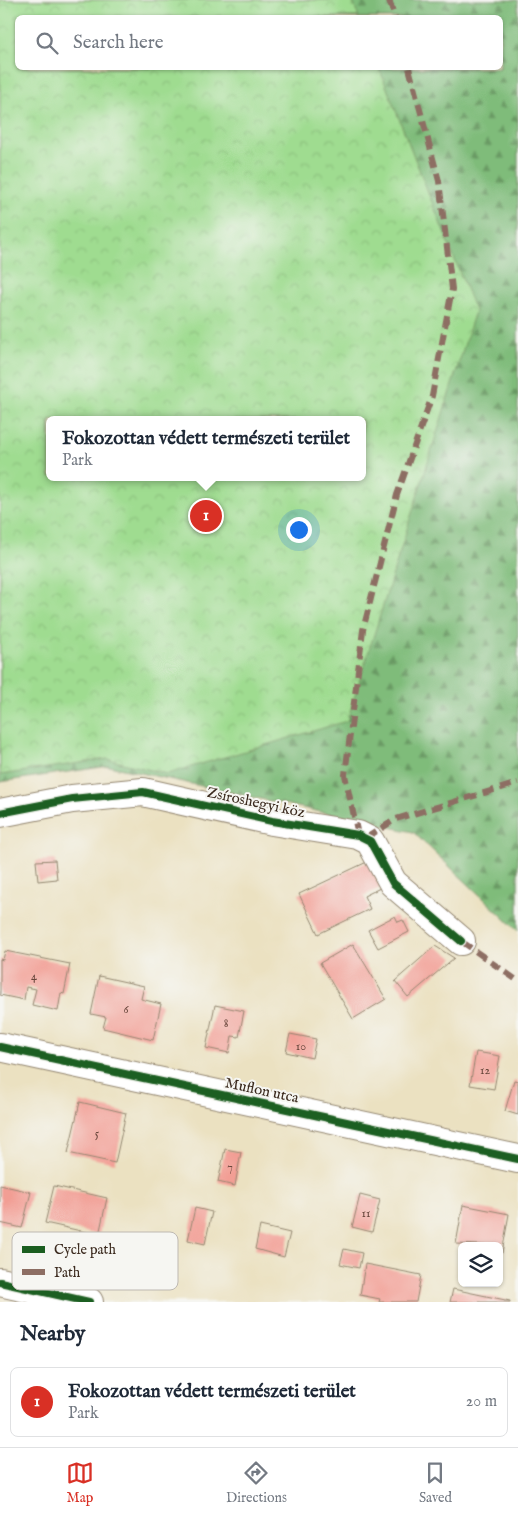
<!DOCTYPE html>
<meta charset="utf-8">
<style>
:root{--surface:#fff;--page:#f6f6f7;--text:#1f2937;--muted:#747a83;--line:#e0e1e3;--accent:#d93025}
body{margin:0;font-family:"IM FELL English",serif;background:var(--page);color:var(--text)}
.controls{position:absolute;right:15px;bottom:15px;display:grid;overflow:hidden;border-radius:8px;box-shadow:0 1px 4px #0004}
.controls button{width:45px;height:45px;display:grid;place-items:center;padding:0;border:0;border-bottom:1px solid var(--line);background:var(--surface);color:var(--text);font:25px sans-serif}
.you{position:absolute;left:298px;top:529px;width:18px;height:18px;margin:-12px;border:4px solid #fff;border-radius:50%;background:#1a73e8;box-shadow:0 0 0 8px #1a73e833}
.badge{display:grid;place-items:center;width:32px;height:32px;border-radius:50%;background:var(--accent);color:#fff;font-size:16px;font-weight:700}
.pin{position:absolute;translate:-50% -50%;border:2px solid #fff;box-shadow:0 1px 5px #0006}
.popup{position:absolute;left:46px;top:416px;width:320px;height:65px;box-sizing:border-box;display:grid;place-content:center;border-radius:8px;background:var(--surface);filter:drop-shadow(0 1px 4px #0005);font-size:16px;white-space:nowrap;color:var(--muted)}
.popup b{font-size:19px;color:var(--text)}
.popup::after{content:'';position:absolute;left:50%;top:100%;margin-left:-10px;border:10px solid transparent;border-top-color:var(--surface)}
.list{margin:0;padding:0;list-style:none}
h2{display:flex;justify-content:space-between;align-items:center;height:65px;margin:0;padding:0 20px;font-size:21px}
h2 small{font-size:16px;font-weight:400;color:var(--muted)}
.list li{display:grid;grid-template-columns:32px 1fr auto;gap:15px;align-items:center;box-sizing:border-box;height:70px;margin:0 10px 10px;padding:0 10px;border:1px solid var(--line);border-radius:8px}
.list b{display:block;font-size:19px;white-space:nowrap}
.list p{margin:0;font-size:16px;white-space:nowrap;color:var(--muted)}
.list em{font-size:16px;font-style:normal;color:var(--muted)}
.icon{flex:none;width:28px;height:28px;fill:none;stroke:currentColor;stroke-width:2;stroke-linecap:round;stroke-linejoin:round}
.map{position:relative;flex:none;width:518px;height:1302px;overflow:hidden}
.search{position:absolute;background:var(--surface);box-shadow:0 1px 4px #0004;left:15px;right:15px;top:15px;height:55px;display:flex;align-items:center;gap:12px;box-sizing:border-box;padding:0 18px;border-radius:8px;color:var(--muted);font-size:19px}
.sheet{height:145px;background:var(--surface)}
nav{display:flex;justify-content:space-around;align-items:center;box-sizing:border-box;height:70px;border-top:1px solid var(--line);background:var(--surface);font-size:14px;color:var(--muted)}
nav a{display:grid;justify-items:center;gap:2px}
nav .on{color:var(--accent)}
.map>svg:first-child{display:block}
.forest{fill:url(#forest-firs);stroke:#5d734c;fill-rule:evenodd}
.park{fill:url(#park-crowns);stroke:#6d8357;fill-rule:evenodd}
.building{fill:#f29e94}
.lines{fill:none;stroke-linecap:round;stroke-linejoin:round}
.minor-casing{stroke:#938670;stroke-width:30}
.minor{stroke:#fff;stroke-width:28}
.quiet{stroke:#8d6e63;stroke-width:6;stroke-dasharray:12 6;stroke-linecap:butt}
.cycleway-casing{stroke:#f6f6f2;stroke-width:11}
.cycleway{stroke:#1b5e20;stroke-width:8}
.labels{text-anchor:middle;stroke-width:4;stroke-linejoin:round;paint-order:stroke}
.number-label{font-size:12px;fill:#69473c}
.street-label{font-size:15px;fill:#3b2a1e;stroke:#f6f6f2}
.key{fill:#f6f6f2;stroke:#beb9b2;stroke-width:1}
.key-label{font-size:14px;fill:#3b2a1e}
</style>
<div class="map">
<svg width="518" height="1302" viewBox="0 0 518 1302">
<defs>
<pattern id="forest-firs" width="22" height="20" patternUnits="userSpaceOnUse" patternTransform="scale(1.25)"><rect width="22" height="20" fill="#7fbc7a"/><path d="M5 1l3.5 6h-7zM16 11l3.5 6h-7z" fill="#699963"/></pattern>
<pattern id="park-crowns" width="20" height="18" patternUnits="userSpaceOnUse" patternTransform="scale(1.25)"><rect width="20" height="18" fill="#9fdc90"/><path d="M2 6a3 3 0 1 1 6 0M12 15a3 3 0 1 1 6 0" fill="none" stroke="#8abd7c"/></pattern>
</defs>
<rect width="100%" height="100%" fill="#f6f6f2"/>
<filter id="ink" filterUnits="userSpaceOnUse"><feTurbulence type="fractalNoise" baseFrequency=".02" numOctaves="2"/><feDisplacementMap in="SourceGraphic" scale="10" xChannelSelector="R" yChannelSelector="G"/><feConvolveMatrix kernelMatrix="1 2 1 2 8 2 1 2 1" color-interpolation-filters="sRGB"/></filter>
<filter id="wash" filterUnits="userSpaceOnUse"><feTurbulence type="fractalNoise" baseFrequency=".0096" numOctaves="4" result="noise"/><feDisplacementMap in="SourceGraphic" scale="20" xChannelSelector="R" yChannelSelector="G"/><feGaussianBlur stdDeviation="1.12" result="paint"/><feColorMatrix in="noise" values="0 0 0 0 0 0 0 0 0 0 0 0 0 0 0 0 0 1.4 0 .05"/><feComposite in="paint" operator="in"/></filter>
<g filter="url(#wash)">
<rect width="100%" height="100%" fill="#ebe1c1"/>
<!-- forest -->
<path class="forest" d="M 0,0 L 518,0 L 518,931 L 413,832 L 109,766 L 0,782 ZM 18,18 L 500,18 L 500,68 L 18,68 ZM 50,420 L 362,420 L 362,477 L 50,477 Z"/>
<!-- park -->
<path class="park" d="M 0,0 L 352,0 L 359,17 L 18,18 L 18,68 L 379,68 L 475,311 L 347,721 L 167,774 L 107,759 L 0,775 ZM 50,420 L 362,420 L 362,477 L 50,477 Z"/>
<g id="blocks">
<!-- building -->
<path class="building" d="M 55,860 L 57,879 L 38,881 L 36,861 Z
M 369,861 L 382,887 L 364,896 L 370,909 L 318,934 L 299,894 Z
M 395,916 L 398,922 L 403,920 L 409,932 L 378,948 L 368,930 Z
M 353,944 L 386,999 L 353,1019 L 320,963 Z
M 435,946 L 454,958 L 408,997 L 395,981 Z
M 5,951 L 70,964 L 64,994 L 61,993 L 58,1011 L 32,1005 L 36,989 L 26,987 L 24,1000 L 0,995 L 0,959 L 3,960 Z
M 99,976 L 144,986 L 141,999 L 161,1004 L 153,1040 L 103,1028 L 106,1017 L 91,1014 Z
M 215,1005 L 244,1011 L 239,1037 L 232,1036 L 229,1053 L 206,1048 Z
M 290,1034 L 316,1039 L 312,1058 L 286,1052 Z
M 476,1052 L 500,1056 L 494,1089 L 470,1085 Z
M 514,1080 L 518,1081 L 518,1115 L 505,1111 Z
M 80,1102 L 126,1113 L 115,1163 L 68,1153 Z
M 225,1149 L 241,1152 L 235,1186 L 218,1182 Z
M 0,1185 L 31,1192 L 22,1228 L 0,1223 Z
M 54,1186 L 107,1198 L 99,1235 L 45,1223 Z
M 360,1195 L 380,1200 L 372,1232 L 352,1227 Z
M 463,1205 L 509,1214 L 502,1253 L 499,1253 L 499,1246 L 456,1244 Z
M 195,1208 L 212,1212 L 205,1244 L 188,1240 Z
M 260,1226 L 290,1233 L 284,1257 L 255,1249 Z
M 344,1249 L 362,1253 L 359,1268 L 340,1264 Z
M 365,1264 L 421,1275 L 416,1302 L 379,1302 L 380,1299 L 360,1295 Z
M 453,1289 L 510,1301 L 510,1302 L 450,1302 Z"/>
</g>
</g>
<g filter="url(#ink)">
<use href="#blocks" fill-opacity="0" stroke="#938670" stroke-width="1"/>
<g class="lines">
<!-- minor casing -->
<g class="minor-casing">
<path id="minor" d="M 0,813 L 72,799 L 143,792 L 272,821 L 358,835 L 370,841 L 393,883 L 461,941
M 0,1047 L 518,1159
M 0,1282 L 89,1302"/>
</g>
<!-- minor -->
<use href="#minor" class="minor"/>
<!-- quiet -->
<path class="quiet" d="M 389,0 L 395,18
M 358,835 L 345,775 L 363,630 L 397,495 L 432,396 L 452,289 L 439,181 L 409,68
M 366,838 L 396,819 L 518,783
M 461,941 L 518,981"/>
<!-- cycleway casing -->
<g class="cycleway-casing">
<path id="cycleway" d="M 0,813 L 72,799 L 143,792 L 272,821 L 358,835 L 370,841 L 393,883 L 461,941
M 0,1047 L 518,1159
M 0,1282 L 89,1302"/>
</g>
<!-- cycleway -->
<use href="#cycleway" class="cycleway"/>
</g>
</g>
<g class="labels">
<!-- number labels -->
<g class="number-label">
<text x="34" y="980">4</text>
<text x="126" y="1013">6</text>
<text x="226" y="1027">8</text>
<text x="301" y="1050">10</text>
<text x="485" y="1074">12</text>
<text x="97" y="1137">5</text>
<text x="230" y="1171">7</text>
<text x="366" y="1217">11</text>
</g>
<!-- street labels -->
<g class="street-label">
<text transform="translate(256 802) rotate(12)" y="5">Zsíroshegyi köz</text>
<text transform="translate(262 1090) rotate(12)" y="5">Muflon utca</text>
</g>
</g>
<!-- legend -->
<rect x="12" y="1232" width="166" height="58" rx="8" class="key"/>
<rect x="22" y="1246" width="23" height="7" fill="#1b5e20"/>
<rect x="22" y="1269" width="23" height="6" fill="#8d6e63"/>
<g class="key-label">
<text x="54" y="1254">Cycle path</text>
<text x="54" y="1277">Path</text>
</g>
</svg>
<div class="controls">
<button><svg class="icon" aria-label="layers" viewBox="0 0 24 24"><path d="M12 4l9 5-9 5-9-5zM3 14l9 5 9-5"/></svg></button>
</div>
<div class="you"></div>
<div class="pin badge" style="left:206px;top:516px">1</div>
<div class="popup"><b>Fokozottan védett természeti terület</b>Park</div>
<div class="search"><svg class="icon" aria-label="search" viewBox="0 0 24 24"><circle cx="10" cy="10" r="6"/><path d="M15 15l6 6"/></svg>Search here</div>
</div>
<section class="sheet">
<h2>Nearby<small></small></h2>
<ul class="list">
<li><span class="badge">1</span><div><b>Fokozottan védett természeti terület</b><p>Park</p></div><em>20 m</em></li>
</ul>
</section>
<nav>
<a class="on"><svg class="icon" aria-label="map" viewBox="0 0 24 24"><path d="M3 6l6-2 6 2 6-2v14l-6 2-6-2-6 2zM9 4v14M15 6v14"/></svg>Map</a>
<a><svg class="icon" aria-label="directions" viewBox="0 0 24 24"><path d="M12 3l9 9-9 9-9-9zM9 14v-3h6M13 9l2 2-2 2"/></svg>Directions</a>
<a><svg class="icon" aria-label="saved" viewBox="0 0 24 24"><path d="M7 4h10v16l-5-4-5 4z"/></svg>Saved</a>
</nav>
